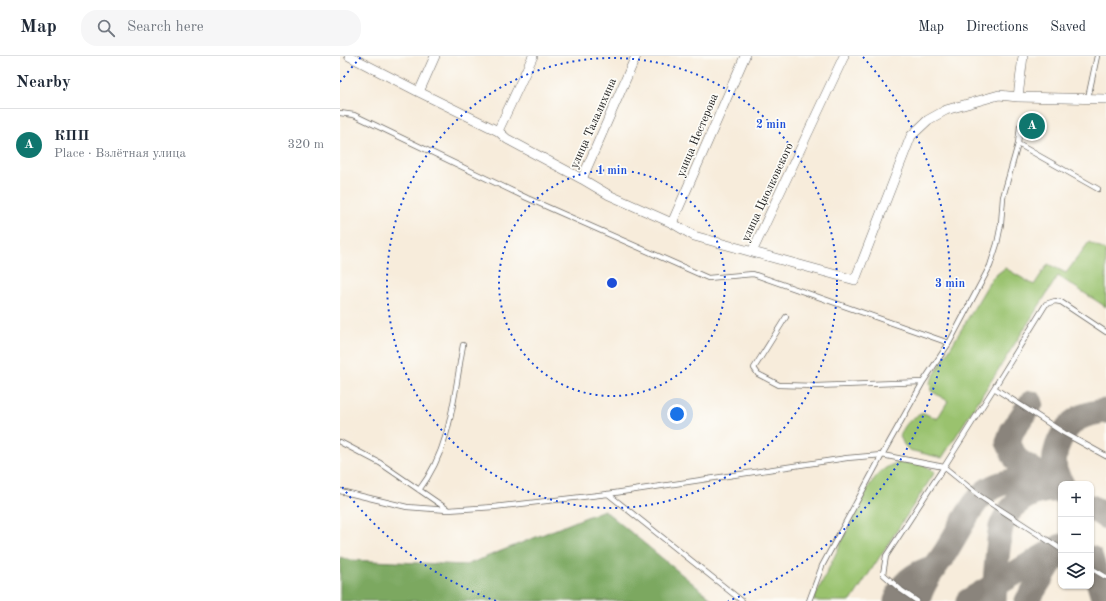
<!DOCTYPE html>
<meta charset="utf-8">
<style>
:root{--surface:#fff;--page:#f6f6f7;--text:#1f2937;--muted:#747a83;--line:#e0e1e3;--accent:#0f766e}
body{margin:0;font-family:"Old Standard TT",serif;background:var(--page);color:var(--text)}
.controls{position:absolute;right:12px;bottom:12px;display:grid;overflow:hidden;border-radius:8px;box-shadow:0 1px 3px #0004}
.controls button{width:36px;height:36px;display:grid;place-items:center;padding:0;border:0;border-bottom:1px solid var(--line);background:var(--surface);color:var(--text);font:20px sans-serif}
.you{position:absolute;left:337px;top:358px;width:14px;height:14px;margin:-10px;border:3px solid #fff;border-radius:50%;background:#1a73e8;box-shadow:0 0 0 6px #1a73e833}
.badge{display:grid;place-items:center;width:26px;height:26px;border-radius:50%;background:var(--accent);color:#fff;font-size:13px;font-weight:700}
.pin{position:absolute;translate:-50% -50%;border:2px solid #fff;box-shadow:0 1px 4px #0006}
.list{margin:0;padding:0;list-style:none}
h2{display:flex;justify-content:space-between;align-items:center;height:52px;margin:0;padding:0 16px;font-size:17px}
h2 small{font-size:13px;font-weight:400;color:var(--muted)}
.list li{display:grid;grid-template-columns:26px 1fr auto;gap:12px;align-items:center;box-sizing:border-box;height:72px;padding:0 16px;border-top:1px solid var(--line)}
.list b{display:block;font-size:15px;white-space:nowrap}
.list p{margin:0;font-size:13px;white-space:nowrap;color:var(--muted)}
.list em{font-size:13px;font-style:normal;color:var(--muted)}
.icon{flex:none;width:22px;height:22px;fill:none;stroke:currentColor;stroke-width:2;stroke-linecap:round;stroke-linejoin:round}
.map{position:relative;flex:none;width:766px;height:545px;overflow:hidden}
header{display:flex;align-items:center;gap:24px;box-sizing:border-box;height:56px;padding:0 20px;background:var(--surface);border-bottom:1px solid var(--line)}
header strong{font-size:19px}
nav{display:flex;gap:22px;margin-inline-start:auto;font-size:14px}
.search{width:280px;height:36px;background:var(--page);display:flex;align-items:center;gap:10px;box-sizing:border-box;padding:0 14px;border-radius:16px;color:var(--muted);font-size:15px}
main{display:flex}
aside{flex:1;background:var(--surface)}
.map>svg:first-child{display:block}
.green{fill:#9ac26e;stroke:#5b6f45}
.forest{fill:#7ba861;stroke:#4c623e}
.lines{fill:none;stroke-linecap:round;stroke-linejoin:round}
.taxiway{stroke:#8a847c;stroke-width:25}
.lane-casing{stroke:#69655f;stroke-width:6}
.street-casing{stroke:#69655f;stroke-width:10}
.lane{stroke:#fff;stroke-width:4.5}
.street{stroke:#fff;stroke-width:9}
.ring{fill:none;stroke:#1d4ed8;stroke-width:2;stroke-dasharray:2 4}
.labels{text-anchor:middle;stroke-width:3.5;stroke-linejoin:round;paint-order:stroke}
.street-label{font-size:12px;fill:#1c1c1c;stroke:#fdfcf7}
.centre{fill:#1d4ed8;stroke:#fdfcf7;stroke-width:2}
.ring-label{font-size:12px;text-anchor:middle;font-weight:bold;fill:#1d4ed8;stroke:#fdfcf7;stroke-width:3.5;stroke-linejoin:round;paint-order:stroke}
</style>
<header>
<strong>Map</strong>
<div class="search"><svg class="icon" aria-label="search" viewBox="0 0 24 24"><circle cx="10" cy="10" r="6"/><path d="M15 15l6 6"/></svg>Search here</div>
<nav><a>Map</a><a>Directions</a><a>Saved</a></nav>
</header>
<main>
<aside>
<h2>Nearby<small></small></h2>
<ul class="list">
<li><span class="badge">A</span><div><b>КПП</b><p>Place · Взлётная улица</p></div><em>320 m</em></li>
</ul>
</aside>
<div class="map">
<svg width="766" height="545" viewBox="0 0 766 545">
<rect width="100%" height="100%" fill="#fdfcf7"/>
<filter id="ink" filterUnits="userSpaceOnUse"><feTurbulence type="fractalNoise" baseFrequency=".025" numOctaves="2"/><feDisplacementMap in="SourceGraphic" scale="8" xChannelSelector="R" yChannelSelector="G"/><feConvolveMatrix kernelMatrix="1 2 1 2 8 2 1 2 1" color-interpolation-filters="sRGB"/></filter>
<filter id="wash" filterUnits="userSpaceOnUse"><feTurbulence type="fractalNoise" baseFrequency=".012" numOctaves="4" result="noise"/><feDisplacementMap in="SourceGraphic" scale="16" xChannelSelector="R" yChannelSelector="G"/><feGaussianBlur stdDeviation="0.9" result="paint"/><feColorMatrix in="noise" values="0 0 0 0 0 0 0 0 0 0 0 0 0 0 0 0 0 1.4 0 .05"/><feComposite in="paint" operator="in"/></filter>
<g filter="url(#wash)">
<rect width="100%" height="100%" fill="#f7ecdb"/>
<!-- green -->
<path class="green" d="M 749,186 L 766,195 L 766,251 L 718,220 L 602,402 L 569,394 L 564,389 L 560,380 C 565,368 571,361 584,357 L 597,363 L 608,345 L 591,335 L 590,326 L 652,222 L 665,212 L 694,229 L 708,208 L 726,217 Z
M 568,405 L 583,408 L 595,416 L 511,545 L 473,545 L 527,433 C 538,416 547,407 568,405 Z"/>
<!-- forest -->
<path class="forest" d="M 264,454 L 374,545 L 0,545 L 0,501 L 9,504 L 126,509 Z"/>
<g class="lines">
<!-- taxiway -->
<path class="taxiway" d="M 691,347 L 672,375 L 668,386 L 676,403 L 710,425
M 722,428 C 720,424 716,419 715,414 C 712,395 722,372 739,362 C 747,358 757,356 766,355
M 751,451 L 766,461
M 751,502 L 764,545
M 556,545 C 561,525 577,516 595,511
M 578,545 C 582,526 596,511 606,495 C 616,479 632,447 645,436 C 661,424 682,423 701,426 C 708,427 715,431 721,433
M 628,545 L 721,490
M 654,545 C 655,525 656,506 659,486 C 659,481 660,476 661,471 C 669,448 691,433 716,434
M 687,545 L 710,508 L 721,493"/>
</g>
</g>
<g filter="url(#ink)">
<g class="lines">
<!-- lane casing -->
<g class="lane-casing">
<path id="lane" d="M 748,42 L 757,0
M 0,57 L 14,59 L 187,142 L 368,222 L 413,218 L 609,287
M 678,88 L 758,133
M 446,261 L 414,312 L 418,318 L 439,329 L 476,330 L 583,326
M 654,332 L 724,377 L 766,400
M 0,386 L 40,407 L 107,453
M 79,434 C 111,393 114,339 123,289
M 0,435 L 67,451 L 108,454 L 154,451 L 268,438 L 507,402 L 542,399 L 583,326 L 609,287 L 650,210 L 657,188 L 661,168 L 663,141 L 678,88 L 680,70
M 268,438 L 402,545
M 751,512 L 766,521
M 469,545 L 482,510 L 542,399 L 604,411 L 654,332 L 706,248 L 715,245 L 721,246 L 766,276
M 577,545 L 561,534 L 543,518 L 546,500 L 604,411 L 641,441 L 721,493"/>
</g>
<!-- street casing -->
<g class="street-casing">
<path id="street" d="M 9,0 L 79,36 L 158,75 L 167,83 L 242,123 L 269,139 L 332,167 L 354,180 L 515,224 L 571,80 L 588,64 L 606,54 L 659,39 L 678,41 L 766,43
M 79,36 L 95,0
M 678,41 L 683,0
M 158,75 L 193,0
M 242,123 L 296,0
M 332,167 L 405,0
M 412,196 L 504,0"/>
</g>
<!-- lane -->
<use href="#lane" class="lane"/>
<!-- street -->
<use href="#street" class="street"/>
</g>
</g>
<!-- distance rings -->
<g class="ring">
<circle cx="272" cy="227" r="113"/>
<circle cx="272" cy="227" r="225"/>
<path d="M156 545A338 338 0 0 1 0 428M0 26A338 338 0 0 1 21 1M523 1A338 338 0 0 1 388 545"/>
</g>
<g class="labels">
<!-- street labels -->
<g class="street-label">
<text transform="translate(253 67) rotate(-66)" y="4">улица Талалихина</text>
<text transform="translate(357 79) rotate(-67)" y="4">улица Нестерова</text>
<text transform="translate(427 136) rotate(-65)" y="4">улица Циолковского</text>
</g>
</g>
<circle cx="272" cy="227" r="6" class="centre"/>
<g class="ring-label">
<text x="431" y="72">2 min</text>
<text x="272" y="118">1 min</text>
<text x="610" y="231">3 min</text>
</g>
</svg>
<div class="controls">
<button>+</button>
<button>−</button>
<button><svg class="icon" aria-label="layers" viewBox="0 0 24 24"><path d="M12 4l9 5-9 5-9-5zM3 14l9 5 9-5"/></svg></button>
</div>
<div class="you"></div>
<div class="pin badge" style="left:692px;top:70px">A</div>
</div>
</main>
